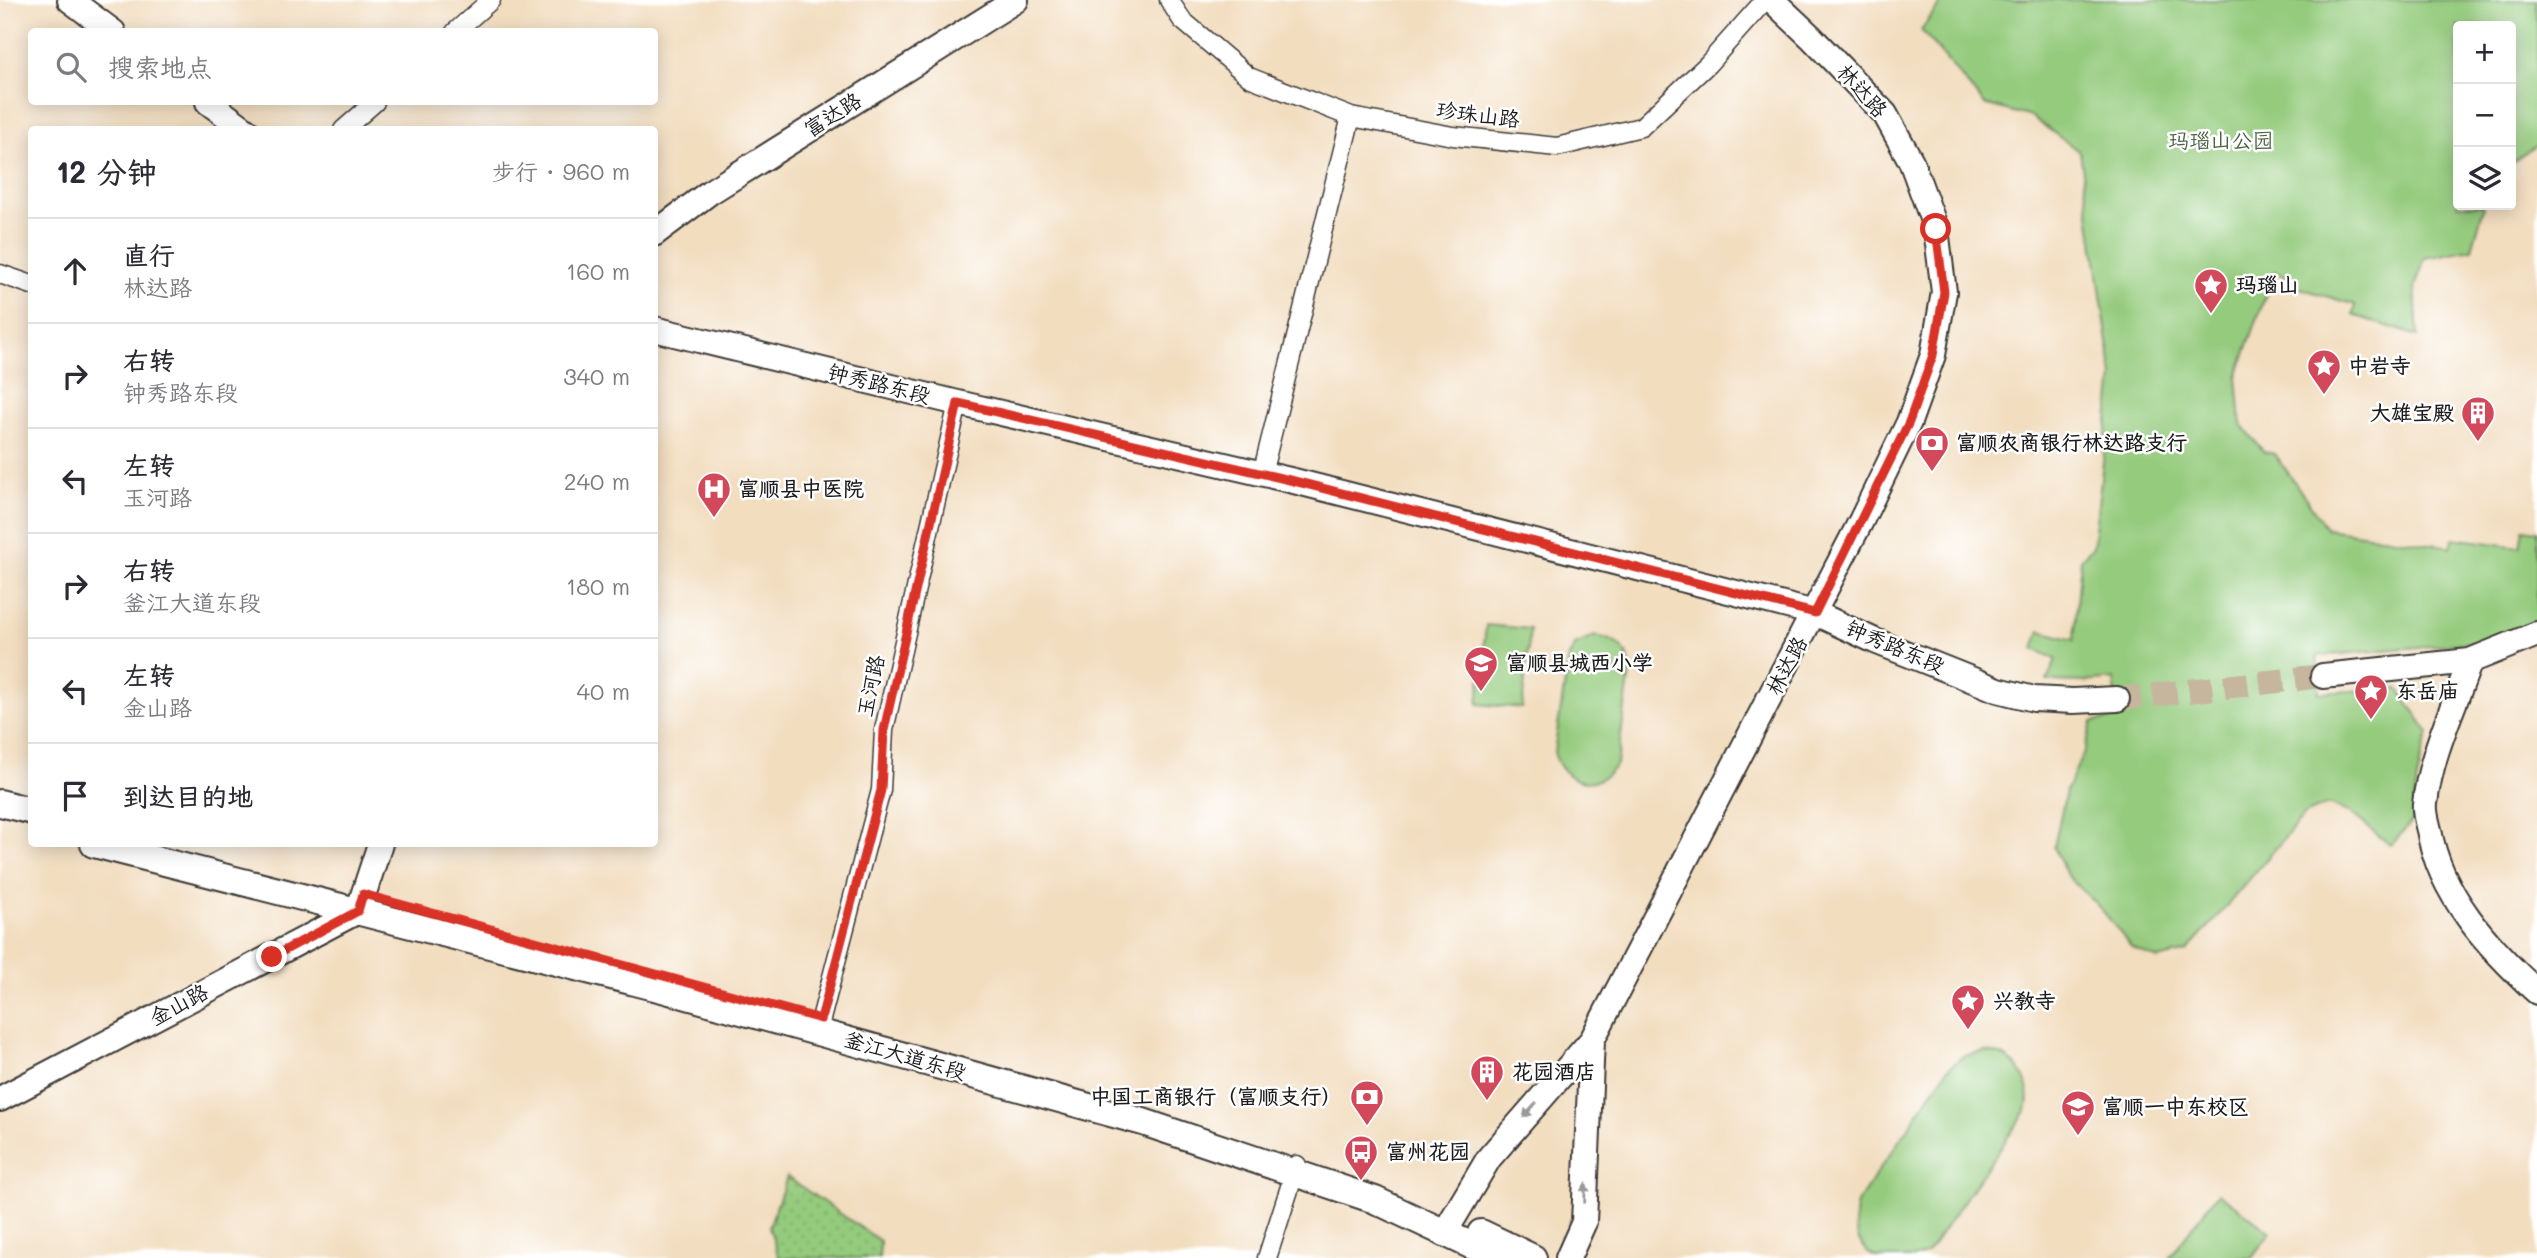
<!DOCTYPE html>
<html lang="zh">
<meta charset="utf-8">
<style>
:root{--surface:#fff;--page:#f7f7f7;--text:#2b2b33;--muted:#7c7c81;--line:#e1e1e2}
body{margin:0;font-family:Mali,"LXGW WenKai TC",sans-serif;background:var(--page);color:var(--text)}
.controls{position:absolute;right:21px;top:21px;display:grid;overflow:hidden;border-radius:7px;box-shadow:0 4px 18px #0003}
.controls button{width:63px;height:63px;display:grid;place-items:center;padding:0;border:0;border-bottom:2px solid var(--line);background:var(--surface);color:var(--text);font:35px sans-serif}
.stop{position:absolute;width:21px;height:21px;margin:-16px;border:5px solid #d93025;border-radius:50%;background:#fff}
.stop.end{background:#d93025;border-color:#fff;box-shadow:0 2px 7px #0008}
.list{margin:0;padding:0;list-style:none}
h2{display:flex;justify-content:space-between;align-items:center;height:91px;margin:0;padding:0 28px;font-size:30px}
h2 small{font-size:23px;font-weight:400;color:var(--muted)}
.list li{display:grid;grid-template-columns:46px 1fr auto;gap:21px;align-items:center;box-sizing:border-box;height:105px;padding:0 28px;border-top:2px solid var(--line)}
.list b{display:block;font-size:26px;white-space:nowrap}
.list p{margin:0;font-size:23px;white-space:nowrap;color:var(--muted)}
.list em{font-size:23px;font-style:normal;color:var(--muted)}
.icon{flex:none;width:38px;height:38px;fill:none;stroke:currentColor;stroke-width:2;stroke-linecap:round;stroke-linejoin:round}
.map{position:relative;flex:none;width:2537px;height:1258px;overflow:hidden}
.search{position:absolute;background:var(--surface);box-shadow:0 4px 18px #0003;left:28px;top:28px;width:630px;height:77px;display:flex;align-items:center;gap:18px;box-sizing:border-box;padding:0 24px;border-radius:7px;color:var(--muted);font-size:26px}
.panel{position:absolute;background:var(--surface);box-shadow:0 4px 18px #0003;left:28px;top:126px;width:630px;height:721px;border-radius:7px}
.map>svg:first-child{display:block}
.grass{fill:url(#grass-dots);stroke:#58744c;stroke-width:2}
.green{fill:#94cb7d;stroke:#58744c;stroke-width:2}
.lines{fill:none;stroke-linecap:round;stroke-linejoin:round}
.secondary-tunnel{stroke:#c7b69e;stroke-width:24;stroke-dasharray:24 12;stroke-linecap:butt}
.street-casing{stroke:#3c3934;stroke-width:21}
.secondary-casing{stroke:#3c3934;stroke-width:28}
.primary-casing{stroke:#3c3934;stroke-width:30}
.street{stroke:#fff;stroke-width:18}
.secondary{stroke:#fff;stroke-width:24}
.primary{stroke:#fff;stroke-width:26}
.oneway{fill:#999}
.route{stroke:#d93025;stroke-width:9}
.labels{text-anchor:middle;stroke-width:5;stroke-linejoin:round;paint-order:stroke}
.street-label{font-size:21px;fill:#1c1c1c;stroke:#fff}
.park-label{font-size:21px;fill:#4c6243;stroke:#fff}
.poi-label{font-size:21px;font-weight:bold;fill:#1c1c1c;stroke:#fff;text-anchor:start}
</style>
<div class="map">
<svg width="2537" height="1258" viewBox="0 0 2537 1258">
<defs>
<pattern id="grass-dots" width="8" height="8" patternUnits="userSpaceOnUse" patternTransform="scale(1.75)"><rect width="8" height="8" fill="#94cb7d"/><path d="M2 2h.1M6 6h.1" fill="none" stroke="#7fae6b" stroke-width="1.8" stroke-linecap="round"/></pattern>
</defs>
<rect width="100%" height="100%" fill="#fff"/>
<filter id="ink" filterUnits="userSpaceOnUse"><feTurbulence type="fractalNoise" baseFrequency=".0143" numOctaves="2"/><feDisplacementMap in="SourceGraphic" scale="14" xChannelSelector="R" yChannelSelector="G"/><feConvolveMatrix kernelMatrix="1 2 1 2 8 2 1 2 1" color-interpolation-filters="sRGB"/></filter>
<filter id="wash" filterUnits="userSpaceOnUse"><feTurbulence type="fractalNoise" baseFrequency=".00686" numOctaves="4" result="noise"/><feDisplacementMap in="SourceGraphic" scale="28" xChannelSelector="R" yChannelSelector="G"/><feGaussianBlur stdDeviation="1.57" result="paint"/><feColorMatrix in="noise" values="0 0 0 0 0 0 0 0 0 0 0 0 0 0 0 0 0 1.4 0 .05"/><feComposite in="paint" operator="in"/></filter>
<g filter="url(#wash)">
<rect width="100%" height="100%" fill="#f2ddbf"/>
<!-- grass -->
<path class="grass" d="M 787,1177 L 880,1241 L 879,1258 L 779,1258 L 769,1227 Z"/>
<!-- green -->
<path class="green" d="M 1943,0 L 2537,0 L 2537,145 L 2511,163 L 2511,26 L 2458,26 L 2458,205 L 2483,205 L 2484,207 L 2472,249 L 2425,258 L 2415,287 L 2418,336 L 2353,315 L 2355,305 L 2290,285 L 2286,276 L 2274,271 L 2237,377 L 2241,423 L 2264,452 L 2275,454 L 2327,529 L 2451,547 L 2453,538 L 2520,547 L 2523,529 L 2537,531 L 2537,621 L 2475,642 L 2317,656 L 2319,693 L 2398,688 L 2429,733 C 2420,762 2413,789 2414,820 L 2390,845 L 2351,813 L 2328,804 L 2305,814 L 2187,952 L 2158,959 L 2132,948 L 2102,910 L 2067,875 L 2054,847 L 2066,791 L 2085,750 L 2092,722 L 2118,718 L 2114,679 L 2084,682 L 2047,681 L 2056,659 L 2034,649 L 2040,631 L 2074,640 L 2081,558 L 2093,547 L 2113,377 L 2080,152 L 2032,117 L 1984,104 L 1921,30 Z
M 1486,625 L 1530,629 L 1522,708 L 1478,704 Z
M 1595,636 C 1615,639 1626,647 1631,666 L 1617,764 C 1597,793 1563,785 1554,752 L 1569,657 L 1575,645 Z
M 1984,1051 C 2016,1055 2034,1079 2026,1111 L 1928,1252 C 1919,1258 1913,1258 1902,1258 C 1894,1258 1882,1258 1875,1257 C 1855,1247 1852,1222 1857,1203 L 1947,1070 L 1963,1056 Z
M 2218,1193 L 2271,1232 L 2251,1258 L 2169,1258 Z"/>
</g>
<g filter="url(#ink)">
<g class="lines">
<!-- secondary-tunnel -->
<path class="secondary-tunnel" d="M 2117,699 L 2323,676"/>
<!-- street casing -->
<g class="street-casing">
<path id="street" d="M 1169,0 L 1182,20 L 1249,77 L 1351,117 L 1453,136 L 1557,147 L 1641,127 L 1708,64 L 1765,0
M 455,32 L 491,0
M 343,130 L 375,102
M 0,274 L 32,285
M 1262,474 L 1351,117
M 821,1019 L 881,790 L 884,730 L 958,403
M 1267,1258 L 1297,1165"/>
</g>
<!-- secondary casing -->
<g class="secondary-casing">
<path id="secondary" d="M 70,0 L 113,32
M 208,102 L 246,130
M 654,234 L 710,192 L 1016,0
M 654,329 L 958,403 L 1294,481 L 1815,613 L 1875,641 L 1998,690 L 2034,699 L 2073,701 L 2117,699
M 2470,661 C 2454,707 2430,755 2425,804 C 2424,812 2427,822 2429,830 C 2440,895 2490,949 2537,992
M 2323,676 L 2470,661 L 2537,634
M 0,1099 L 358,911 L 380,844
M 1445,1232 L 1489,1158 L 1592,1040 L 1861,521 L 1909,422 L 1933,355 L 1944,292 L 1936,229 L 1911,161 L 1885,114 L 1811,37 L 1772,0
M 1568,1258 L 1584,1222 L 1592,1040"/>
</g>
<!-- primary casing -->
<g class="primary-casing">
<path id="primary" d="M 0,803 L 32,811
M 94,844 L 662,989 L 1143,1122 L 1375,1200 L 1498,1258
M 1481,1233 L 1533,1258"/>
</g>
<!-- street -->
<use href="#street" class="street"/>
<!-- secondary -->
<use href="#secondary" class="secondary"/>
<!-- primary -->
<use href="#primary" class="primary"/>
</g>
<!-- one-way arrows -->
<defs><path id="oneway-solid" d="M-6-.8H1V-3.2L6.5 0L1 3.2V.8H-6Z" transform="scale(1.75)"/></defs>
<g class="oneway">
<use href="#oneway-solid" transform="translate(1530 1110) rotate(131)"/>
<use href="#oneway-solid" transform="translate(1585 1193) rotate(-88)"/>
</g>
</g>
<g class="lines" filter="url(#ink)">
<!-- route -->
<path class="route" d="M 272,957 L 358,911 L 363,894 L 821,1019 L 881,790 L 884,730 L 958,403 L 1294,481 L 1815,613 L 1909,422 L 1933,355 L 1944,292 L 1936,229"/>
</g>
<!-- icons -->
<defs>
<g id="sight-pin" transform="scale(1.75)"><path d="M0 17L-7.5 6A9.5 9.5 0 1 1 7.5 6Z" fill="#d1495b" stroke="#fff"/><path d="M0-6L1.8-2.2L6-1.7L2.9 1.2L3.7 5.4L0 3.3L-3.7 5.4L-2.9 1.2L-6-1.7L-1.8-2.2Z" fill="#fff"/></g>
<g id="building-pin" transform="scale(1.75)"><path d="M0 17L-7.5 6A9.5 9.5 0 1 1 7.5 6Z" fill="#d1495b" stroke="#fff"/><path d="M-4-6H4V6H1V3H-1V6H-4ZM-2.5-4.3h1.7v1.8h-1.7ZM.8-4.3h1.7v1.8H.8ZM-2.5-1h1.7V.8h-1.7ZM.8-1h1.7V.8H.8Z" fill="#fff"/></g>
<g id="bank-pin" transform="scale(1.75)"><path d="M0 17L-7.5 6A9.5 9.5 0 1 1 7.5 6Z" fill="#d1495b" stroke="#fff"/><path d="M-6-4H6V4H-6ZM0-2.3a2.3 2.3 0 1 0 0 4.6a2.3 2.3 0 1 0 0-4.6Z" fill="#fff"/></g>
<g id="hospital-pin" transform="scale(1.75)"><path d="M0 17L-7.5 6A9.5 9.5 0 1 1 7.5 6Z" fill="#d1495b" stroke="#fff"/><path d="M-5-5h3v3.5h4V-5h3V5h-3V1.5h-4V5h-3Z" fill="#fff"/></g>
<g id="school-pin" transform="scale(1.75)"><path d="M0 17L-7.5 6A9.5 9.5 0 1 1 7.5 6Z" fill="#d1495b" stroke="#fff"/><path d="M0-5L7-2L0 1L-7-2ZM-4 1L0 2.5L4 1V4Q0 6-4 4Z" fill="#fff"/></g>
<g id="bus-pin" transform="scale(1.75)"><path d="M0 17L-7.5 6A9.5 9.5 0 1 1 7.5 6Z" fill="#d1495b" stroke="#fff"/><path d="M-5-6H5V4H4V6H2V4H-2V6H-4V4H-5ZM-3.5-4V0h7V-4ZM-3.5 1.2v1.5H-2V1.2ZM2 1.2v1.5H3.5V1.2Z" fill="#fff"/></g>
</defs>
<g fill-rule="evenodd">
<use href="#sight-pin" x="2211" y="285"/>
<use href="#sight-pin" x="2324" y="366"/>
<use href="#building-pin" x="2478" y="413"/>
<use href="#bank-pin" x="1932" y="443"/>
<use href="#hospital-pin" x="714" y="489"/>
<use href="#school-pin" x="1481" y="663"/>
<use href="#sight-pin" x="2371" y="691"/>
<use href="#sight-pin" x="1968" y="1001"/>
<use href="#building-pin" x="1487" y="1072"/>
<use href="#bank-pin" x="1367" y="1097"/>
<use href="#school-pin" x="2078" y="1107"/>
<use href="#bus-pin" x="1361" y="1152"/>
</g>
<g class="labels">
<!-- street labels -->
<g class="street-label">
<text transform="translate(1862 91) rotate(48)" y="7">林达路</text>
<text transform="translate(833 115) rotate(-32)" y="7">富达路</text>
<text transform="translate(1478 115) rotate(7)" y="7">珍珠山路</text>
<text transform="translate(879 384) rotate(14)" y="7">钟秀路东段</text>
<text transform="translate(1895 647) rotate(23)" y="7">钟秀路东段</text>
<text transform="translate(1787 666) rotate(-62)" y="7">林达路</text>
<text transform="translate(871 686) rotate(-78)" y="7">玉河路</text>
<text transform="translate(179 1005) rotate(-28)" y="7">金山路</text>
<text transform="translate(905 1056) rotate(16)" y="7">釜江大道东段</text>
</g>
<!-- park labels -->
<g class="park-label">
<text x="2221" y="148">玛瑙山公园</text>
</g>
<!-- poi labels -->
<g class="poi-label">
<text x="2236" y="292">玛瑙山</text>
<text x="2348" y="373">中岩寺</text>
<text x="2454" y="420" text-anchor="end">大雄宝殿</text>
<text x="1956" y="450">富顺农商银行林达路支行</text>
<text x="738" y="496">富顺县中医院</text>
<text x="1506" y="670">富顺县城西小学</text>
<text x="2396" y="698">东岳庙</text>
<text x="1993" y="1008">兴教寺</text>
<text x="1512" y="1079">花园酒店</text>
<text x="1342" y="1104" text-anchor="end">中国工商银行（富顺支行）</text>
<text x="2102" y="1114">富顺一中东校区</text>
<text x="1386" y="1159">富州花园</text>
</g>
</g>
</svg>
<div class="controls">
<button>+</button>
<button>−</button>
<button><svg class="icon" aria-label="layers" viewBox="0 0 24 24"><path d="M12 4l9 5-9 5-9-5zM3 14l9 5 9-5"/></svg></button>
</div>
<div class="stop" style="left:1936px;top:229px"></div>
<div class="stop end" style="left:272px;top:957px"></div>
<div class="search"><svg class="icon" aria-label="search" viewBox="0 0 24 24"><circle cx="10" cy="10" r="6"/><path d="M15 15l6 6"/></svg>搜索地点</div>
<section class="panel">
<h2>12 分钟<small>步行 · 960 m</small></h2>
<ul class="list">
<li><svg class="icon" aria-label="ahead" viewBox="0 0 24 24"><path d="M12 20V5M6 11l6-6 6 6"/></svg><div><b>直行</b><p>林达路</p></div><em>160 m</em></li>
<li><svg class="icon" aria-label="right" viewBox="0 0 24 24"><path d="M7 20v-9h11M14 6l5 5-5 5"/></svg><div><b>右转</b><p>钟秀路东段</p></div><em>340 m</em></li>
<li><svg class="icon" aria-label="left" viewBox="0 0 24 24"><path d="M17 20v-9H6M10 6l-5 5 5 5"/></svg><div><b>左转</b><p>玉河路</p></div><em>240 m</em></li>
<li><svg class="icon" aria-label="right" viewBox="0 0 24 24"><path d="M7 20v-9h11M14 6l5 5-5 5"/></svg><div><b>右转</b><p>釜江大道东段</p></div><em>180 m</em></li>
<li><svg class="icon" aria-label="left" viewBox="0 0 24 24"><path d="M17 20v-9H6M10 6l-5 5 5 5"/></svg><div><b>左转</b><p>金山路</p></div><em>40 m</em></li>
<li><svg class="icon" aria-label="arrive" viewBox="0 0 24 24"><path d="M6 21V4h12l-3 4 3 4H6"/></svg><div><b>到达目的地</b></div></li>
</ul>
</section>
</div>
